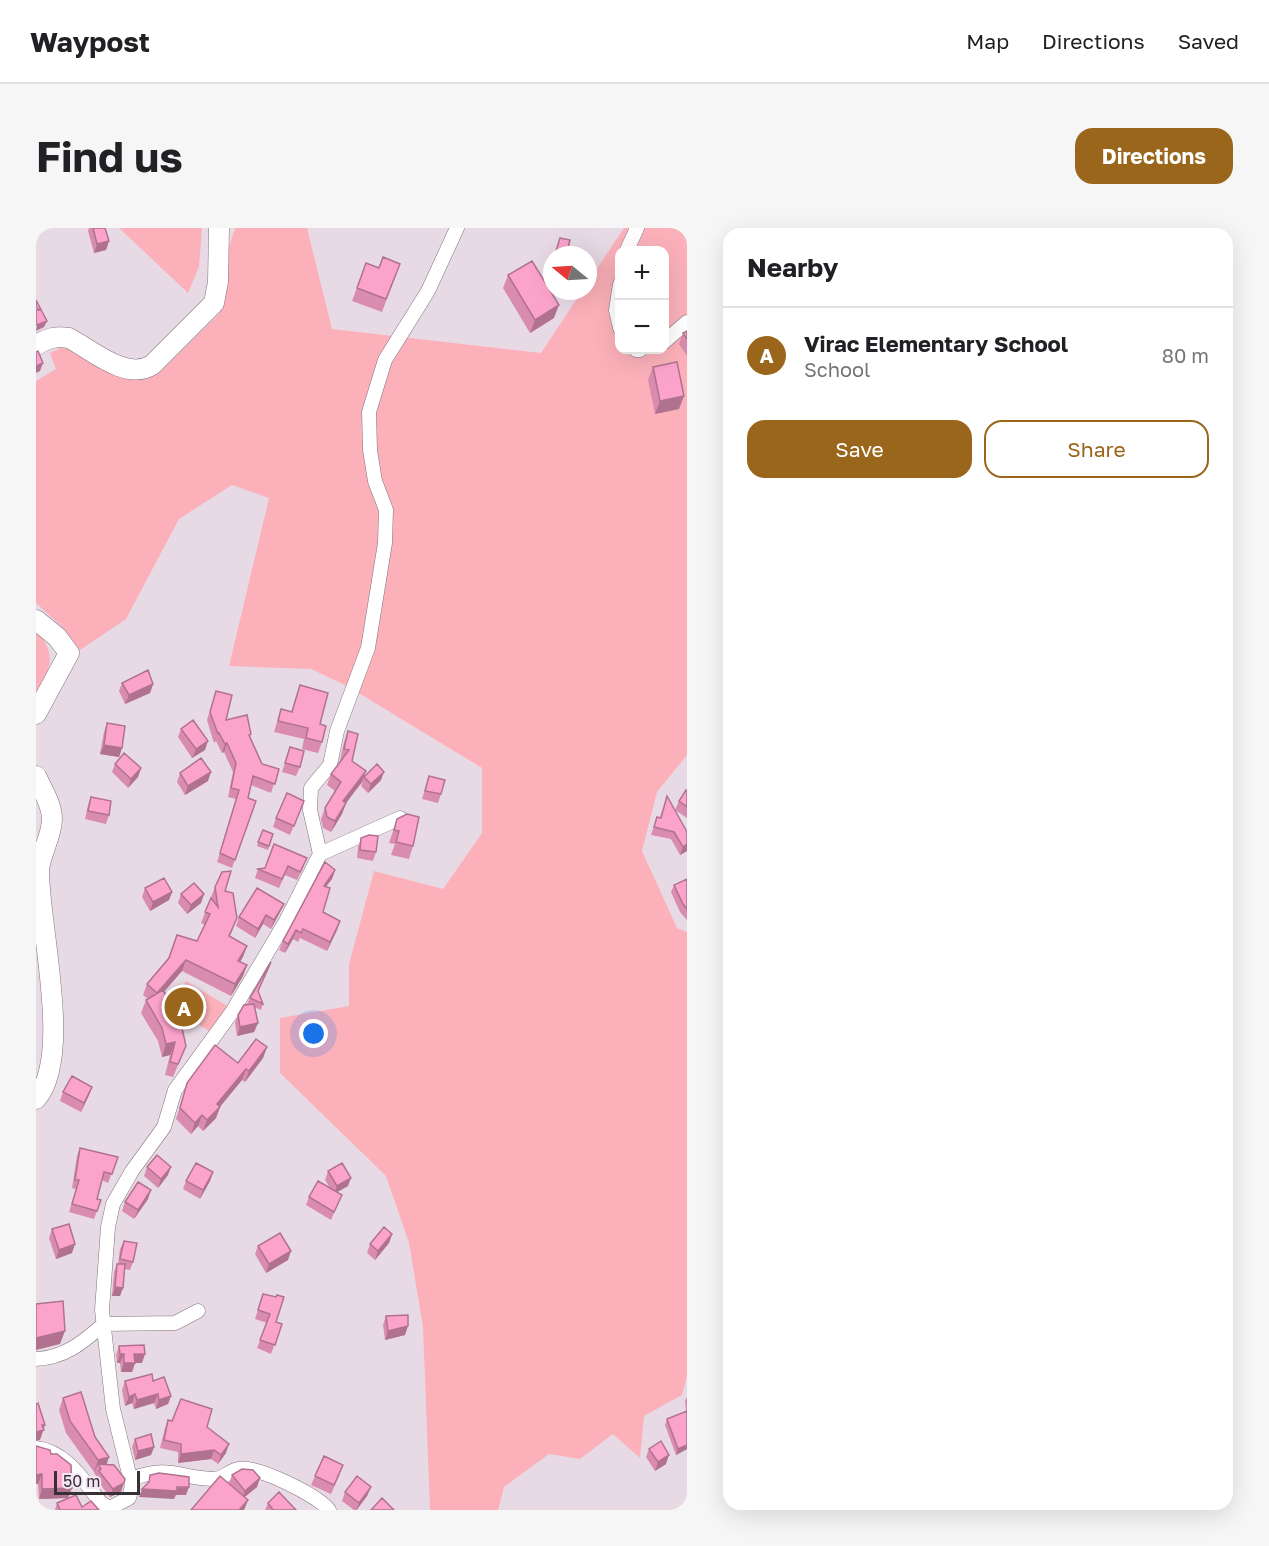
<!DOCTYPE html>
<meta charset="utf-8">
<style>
:root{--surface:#fff;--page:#f6f6f6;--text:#202124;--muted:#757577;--line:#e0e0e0;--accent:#99661b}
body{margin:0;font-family:"Golos Text",sans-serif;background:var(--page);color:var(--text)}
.controls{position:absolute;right:18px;top:18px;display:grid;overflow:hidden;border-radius:12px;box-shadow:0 6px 24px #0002}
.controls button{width:54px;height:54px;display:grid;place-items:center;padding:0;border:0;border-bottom:2px solid var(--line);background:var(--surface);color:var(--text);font:30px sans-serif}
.compass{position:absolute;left:507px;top:18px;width:54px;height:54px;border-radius:50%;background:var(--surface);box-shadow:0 6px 24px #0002;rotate:288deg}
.scale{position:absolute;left:18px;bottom:15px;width:86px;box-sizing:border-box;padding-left:6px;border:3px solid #373136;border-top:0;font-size:16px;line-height:21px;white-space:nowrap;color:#373136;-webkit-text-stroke:4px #f5e7f3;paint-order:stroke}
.you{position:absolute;left:278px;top:806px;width:21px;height:21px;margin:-15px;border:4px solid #fff;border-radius:50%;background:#1a73e8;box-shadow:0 0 0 9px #1a73e833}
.badge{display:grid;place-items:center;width:39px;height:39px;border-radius:50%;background:var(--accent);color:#fff;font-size:20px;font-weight:700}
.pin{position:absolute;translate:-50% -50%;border:3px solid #fff;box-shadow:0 2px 6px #0006}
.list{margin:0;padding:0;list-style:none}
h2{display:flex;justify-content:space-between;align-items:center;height:78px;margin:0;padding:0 24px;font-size:26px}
h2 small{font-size:20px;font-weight:400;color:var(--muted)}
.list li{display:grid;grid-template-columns:39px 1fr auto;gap:18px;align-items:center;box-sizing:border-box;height:96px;padding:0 24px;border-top:2px solid var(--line)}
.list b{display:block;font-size:22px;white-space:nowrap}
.list p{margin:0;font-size:20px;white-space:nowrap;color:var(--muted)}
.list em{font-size:20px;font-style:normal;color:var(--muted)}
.actions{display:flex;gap:12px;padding:18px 24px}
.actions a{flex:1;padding:14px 0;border:2px solid var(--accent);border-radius:18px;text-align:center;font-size:21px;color:var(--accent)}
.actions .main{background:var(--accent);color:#fff}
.map{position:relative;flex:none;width:651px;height:1282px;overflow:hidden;border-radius:18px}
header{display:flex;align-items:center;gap:36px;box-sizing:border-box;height:84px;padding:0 30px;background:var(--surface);border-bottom:2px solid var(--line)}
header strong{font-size:28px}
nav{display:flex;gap:33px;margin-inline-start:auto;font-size:21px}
.intro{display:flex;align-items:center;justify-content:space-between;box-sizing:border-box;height:144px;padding:0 36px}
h1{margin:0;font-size:42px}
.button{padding:15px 27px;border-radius:18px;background:var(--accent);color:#fff;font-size:21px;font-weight:700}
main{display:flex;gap:36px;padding:0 36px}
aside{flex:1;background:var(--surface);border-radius:18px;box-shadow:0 6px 24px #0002}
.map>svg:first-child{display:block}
.green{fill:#fcb1ba;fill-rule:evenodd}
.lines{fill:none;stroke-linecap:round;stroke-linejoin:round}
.street-casing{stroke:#80737e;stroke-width:15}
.secondary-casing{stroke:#80737e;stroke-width:21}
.street{stroke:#fff;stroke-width:14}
.secondary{stroke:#fff;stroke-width:20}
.wall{fill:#d98caf}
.shaded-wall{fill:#b0728f}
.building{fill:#fca3cc;stroke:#b0728f;stroke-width:1.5}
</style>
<header>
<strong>Waypost</strong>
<nav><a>Map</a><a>Directions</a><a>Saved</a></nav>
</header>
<div class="intro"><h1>Find us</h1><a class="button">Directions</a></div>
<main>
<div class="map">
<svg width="651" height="1282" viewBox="0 0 651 1282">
<rect width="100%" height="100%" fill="#e8dae5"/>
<!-- green -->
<path class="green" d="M 83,0 L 166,0 L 163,39 L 152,65 Z
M 199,0 L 271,0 L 296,101 L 505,125 L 546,63 L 552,63 L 552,54 L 588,0 L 651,0 L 651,527 L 621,564 L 606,623 L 641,700 L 651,704 L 651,1148 L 646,1167 L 608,1188 L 604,1230 L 577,1206 L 544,1231 L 513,1226 L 468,1259 L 462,1282 L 394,1282 L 387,1099 L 373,1015 L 350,948 L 244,845 L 244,790 L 313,778 L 313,736 L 338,643 L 407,661 L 446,605 L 446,540 L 311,458 L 275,441 L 193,438 L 233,270 L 196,257 L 143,291 L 90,391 L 44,422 L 26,399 L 0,375 L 0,153 L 20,141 L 14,125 L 28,118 L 51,127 L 86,150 L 106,152 L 125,143 L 183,86 L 189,70 L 192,22 ZM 584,22 L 628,22 L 628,122 L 584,122 Z
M 0,404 C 22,423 14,445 0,467 Z
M 150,753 L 193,779 L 178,806 L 134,779 Z"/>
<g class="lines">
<!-- street casing -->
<g class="street-casing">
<path id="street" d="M 591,22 L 601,0
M 584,56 L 580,82 L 584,100
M 628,114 L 651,94
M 600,122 L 604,122
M 284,626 L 364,590
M 0,1131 C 29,1130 47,1114 68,1096 L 139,1095 L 162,1083
M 0,1220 C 30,1223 48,1253 65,1275 L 74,1280 L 93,1270 L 96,1258 L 77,1181 L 66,1082 L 72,999 L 77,976 L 96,943 L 128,899 L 139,862 L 196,784 L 250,693 L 284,626 L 274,582 L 275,560 L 294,537 L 301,503 L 332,420 L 349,315 L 350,282 L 339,253 L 334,222 L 333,184 L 349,132 L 392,63 L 421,0
M 95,1251 C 134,1237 140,1249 176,1251 C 187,1252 192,1243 202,1241 C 221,1237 281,1267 293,1282"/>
</g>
<!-- secondary casing -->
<g class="secondary-casing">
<path id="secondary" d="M 0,117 C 12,110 19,108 33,110 C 56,122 90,153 116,137 L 178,75 L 182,54 L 183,0
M 0,392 L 21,409 L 33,425 L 0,486
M 0,548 C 6,561 16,576 16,591 C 16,609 4,625 3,643 C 3,699 37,828 0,871"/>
</g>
<!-- street -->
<use href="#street" class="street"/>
<!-- secondary -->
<use href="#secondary" class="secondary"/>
</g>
<!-- wall -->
<path class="wall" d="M 53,0 L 69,0 L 73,13 L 70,22 L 58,25 L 52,3 Z
M 523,14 L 531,24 L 542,27 L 519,27 Z
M 330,35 L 343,40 L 364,36 L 346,84 L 316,73 Z
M 472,47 L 518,90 L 494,105 L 467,60 Z
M 651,103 L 651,128 L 643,116 L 647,105 Z
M 617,139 L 643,181 L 619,186 L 612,152 Z
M 86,455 L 117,456 L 114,465 L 89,476 L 83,463 Z
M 264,457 L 284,496 L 286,514 L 282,525 L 266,521 L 268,511 L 238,504 L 245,481 L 255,484 Z
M 180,463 L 190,492 L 215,506 L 214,509 L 226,536 L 243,541 L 235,565 L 215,557 L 212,570 L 220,573 L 196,640 L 181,634 L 200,571 L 192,569 L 197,544 L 188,524 L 186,525 L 180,513 L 178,515 L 171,492 Z
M 71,495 L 86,520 L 83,529 L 64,526 L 68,504 Z
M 145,501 L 169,522 L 156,530 L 142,509 Z
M 312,503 L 316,533 L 330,543 L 326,554 L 310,575 L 306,586 L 295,604 L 287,600 L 285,591 L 289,580 L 299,563 L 291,557 L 295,546 L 305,532 L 304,532 L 308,514 Z
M 254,519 L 264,539 L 260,548 L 246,544 Z
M 79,536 L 105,540 L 102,549 L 92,560 L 76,544 Z
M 144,545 L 172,553 L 149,567 L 141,554 Z
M 393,548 L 405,566 L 402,575 L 386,571 Z
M 328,549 L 345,552 L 332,565 L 325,558 Z
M 651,563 L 651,590 L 639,582 L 643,573 Z
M 631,568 L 651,623 L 644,627 L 635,611 L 615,607 L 621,589 L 624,589 Z
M 55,569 L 73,587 L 70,596 L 49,591 L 52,577 Z
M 265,581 L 254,607 L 237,599 L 240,590 Z
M 361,591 L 377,618 L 373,631 L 355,627 L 359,616 L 353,615 Z
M 227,602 L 237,606 L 232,622 L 221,618 Z
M 325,610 L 340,624 L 337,633 L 321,630 L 322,619 Z
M 238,616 L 268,638 L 261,652 L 249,647 L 243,660 L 219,650 L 222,641 L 229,640 Z
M 299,642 L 296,651 L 290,658 L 287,684 L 304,693 L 301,702 L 291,723 L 264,710 L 262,714 L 257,711 L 249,725 L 243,722 L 247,713 Z
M 651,651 L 651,692 L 644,684 L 635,664 L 638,657 Z
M 179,659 L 189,663 L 197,701 L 194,708 L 211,718 L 204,734 L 211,737 L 207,748 L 195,768 L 146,743 L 128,764 L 145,830 L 137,849 L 129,847 L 134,827 L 126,829 L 122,813 L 105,785 L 110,772 L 112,771 L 107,767 L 111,756 L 132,731 L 141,707 L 161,713 L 169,697 L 165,695 Z
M 109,660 L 136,664 L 133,672 L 114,683 L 106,669 Z
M 145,666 L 168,666 L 165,675 L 151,686 L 142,675 Z
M 248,676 L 244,684 L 235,701 L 227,696 L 219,710 L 200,698 L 203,689 Z
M 222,764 L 227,776 L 225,782 L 218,779 L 222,795 L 218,804 L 201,808 L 199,795 L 202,787 L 213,777 L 211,776 L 214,770 Z
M 231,819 L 227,830 L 209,854 L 206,852 L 184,879 L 180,890 L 167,903 L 162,898 L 155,906 L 140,891 L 151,855 L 202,835 Z
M 56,859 L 53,867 L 45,884 L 24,873 L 27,864 Z
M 44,920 L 82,929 L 72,955 L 66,952 L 61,971 L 65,972 L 58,991 L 33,984 L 40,961 L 36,960 L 41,928 Z
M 111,939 L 132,947 L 122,960 L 108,948 Z
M 292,943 L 312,958 L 301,964 L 306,967 L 295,992 L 270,977 L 273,969 L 294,960 L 289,952 Z
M 177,944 L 174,953 L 164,971 L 147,961 L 150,953 Z
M 112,971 L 98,991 L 86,983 L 89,974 Z
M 16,1001 L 36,1025 L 20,1031 L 13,1010 Z
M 356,1006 L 353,1015 L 339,1032 L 331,1025 L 334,1016 Z
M 88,1013 L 97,1034 L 94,1042 L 88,1041 L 84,1068 L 76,1068 L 78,1044 L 81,1036 L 82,1036 L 84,1021 Z
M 222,1018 L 252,1032 L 230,1045 L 219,1026 Z
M 227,1066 L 240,1094 L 246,1096 L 235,1126 L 221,1120 L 231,1095 L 219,1091 Z
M 350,1088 L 369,1107 L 349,1112 L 347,1097 Z
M 83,1118 L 106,1135 L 99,1135 L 96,1144 L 85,1144 L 84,1135 L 81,1135 L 80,1127 Z
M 89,1153 L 117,1153 L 135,1168 L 132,1176 L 120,1181 L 118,1175 L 98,1181 L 96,1175 L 89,1178 L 86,1162 Z
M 651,1169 L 651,1221 L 640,1227 L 629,1197 L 631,1191 L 650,1184 L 649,1173 Z
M 27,1170 L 59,1209 L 70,1236 L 85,1264 L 74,1269 L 60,1251 L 61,1249 L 58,1245 L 59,1243 L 58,1244 L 30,1205 L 23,1182 Z
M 132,1192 L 171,1199 L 190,1225 L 182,1236 L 175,1231 L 142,1235 L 142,1224 L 124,1220 L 129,1200 Z
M 99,1211 L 118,1219 L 115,1227 L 99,1232 L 96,1219 Z
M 0,1218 L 15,1226 L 36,1260 L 32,1270 L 3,1271 L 2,1256 L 0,1256 Z
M 613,1221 L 630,1236 L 619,1243 L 610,1229 Z
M 304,1246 L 295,1266 L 275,1257 L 279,1248 Z
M 196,1247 L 221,1259 L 209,1269 L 212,1272 L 208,1282 L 155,1282 L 193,1255 Z
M 335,1259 L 331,1268 L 321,1282 L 318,1282 L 306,1273 L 309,1264 Z
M 21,1275 L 46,1279 L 63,1282 L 19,1282 Z
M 232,1275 L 260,1282 L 229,1282 Z"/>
<!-- shaded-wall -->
<path class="shaded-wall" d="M 73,13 L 70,22 L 58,25 L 61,16 Z
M 523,77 L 518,90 L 494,105 L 499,92 Z
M 11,93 L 8,99 L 0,103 L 1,97 Z
M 7,135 L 4,143 L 0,145 L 0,138 Z
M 648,168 L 643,181 L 619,186 L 624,173 Z
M 117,456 L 114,465 L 89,476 L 93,467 Z
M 172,513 L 169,522 L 156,530 L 160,521 Z
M 191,515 L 188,524 L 186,525 L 189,516 Z
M 68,517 L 86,520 L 83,529 L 64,526 Z
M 105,540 L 102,549 L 92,560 L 95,551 Z
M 330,543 L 326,554 L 310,575 L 306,586 L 295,604 L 307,573 Z
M 175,544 L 172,553 L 149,567 L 152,558 Z
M 348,544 L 345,552 L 332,565 L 335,556 Z
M 651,616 L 651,623 L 644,627 L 647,619 Z
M 299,642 L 296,651 L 284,666 L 288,658 Z
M 136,664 L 133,672 L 114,683 L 117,674 Z
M 168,666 L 165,675 L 151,686 L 155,677 Z
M 248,676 L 244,684 L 235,701 L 238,692 Z
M 230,687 L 227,696 L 219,710 L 222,701 Z
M 304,693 L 301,702 L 291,723 L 294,714 Z
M 260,702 L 257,711 L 249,725 L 252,716 Z
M 211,718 L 207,729 L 198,744 L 202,733 Z
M 150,732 L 146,743 L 117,776 L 121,765 Z
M 211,737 L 207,748 L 195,768 L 199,756 Z
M 222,795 L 218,804 L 201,808 L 204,799 Z
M 139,814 L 134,827 L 126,829 L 130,816 Z
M 231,819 L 227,830 L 209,854 L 213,843 Z
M 210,841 L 206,852 L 181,882 L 184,879 L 180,890 L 167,903 L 171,892 L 181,876 Z
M 56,859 L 53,867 L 45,884 L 48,875 Z
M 166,887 L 162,898 L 155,906 L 159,895 Z
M 135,939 L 132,947 L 122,960 L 125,951 Z
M 177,944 L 174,953 L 164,971 L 167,962 Z
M 315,950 L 312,958 L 298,966 L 301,958 Z
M 115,962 L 112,971 L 98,991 L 102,982 Z
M 356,1006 L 353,1015 L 339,1032 L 342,1023 Z
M 39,1016 L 36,1025 L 20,1031 L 23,1022 Z
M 255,1023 L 252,1032 L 230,1045 L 233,1036 Z
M 79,1059 L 87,1060 L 84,1068 L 76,1068 Z
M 372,1098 L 369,1107 L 349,1112 L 352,1103 Z
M 29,1103 L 24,1116 L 0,1122 L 0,1110 Z
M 84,1126 L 88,1126 L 84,1135 L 81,1135 Z
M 98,1126 L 109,1126 L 106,1135 L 95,1135 Z
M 88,1135 L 99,1135 L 96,1144 L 85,1144 Z
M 99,1166 L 96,1175 L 89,1178 L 93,1169 Z
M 122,1166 L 118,1175 L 98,1181 L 101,1172 Z
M 135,1168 L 132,1176 L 120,1181 L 123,1172 Z
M 6,1197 L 9,1197 L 4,1212 L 0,1213 L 0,1204 Z
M 193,1216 L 190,1225 L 182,1236 L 185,1227 Z
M 651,1217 L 651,1221 L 640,1227 L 642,1221 Z
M 118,1219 L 115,1227 L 99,1232 L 102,1223 Z
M 178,1222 L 175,1231 L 142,1235 L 145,1226 Z
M 633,1227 L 630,1236 L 619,1243 L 622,1234 Z
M 73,1229 L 69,1241 L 62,1236 L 59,1243 L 58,1244 L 62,1232 Z
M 6,1246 L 2,1256 L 0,1256 L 0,1247 Z
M 224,1250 L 221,1259 L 206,1271 L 209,1263 Z
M 88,1255 L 85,1264 L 74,1269 L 77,1261 Z
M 153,1259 L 150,1267 L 140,1267 L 138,1271 L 103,1269 L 106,1261 Z
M 335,1259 L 331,1268 L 320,1282 L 323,1275 Z
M 36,1260 L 32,1270 L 3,1271 L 6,1261 Z
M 212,1272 L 208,1282 L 203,1282 Z"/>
<!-- building -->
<path class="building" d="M 57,0 L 69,0 L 73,13 L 61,16 Z
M 524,10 L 534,12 L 531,24 L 526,23 L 526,25 L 520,23 Z
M 526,23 L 542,27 L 526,27 Z
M 347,29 L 364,36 L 350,71 L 321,60 L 330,35 L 343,40 Z
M 496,33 L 523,77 L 499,92 L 472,47 Z
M 0,72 L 11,93 L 1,97 L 0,95 L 0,82 L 4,82 L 0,79 Z
M 651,103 L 651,111 L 647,105 Z
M 2,123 L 7,135 L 0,138 L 0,124 Z
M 641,134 L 648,168 L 624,173 L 617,139 Z
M 112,442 L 117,456 L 93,467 L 86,455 Z
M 264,457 L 292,465 L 284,496 L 290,498 L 286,514 L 270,510 L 272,500 L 242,493 L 245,481 L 256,484 Z
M 180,463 L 196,467 L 190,492 L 211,487 L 215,506 L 213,507 L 226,536 L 243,541 L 239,556 L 217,548 L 212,570 L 220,573 L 199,632 L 184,625 L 203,562 L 195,560 L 200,535 L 191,515 L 189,516 L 183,505 L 182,506 L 174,484 Z
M 157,492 L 172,513 L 160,521 L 145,501 Z
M 71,495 L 89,498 L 86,520 L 68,517 Z
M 312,503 L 322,506 L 316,533 L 330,543 L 307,573 L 310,575 L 299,593 L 291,589 L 289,580 L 305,554 L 295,546 L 313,522 L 308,521 Z
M 254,519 L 268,523 L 264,539 L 249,535 Z
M 88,525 L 105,540 L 95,551 L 79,536 Z
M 165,530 L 175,544 L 152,558 L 144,545 Z
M 341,536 L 348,544 L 335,556 L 328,549 Z
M 393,548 L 409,552 L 405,566 L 389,563 Z
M 650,562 L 651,563 L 651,579 L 643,573 Z
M 251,565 L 268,573 L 258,598 L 240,590 Z
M 631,568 L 651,604 L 651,616 L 647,619 L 638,604 L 618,599 L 621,589 L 625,590 Z
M 55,569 L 75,573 L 73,587 L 52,583 Z
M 371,586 L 383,589 L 377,618 L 360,614 L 363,603 L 358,602 L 361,591 Z
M 227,602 L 237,606 L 233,618 L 222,614 Z
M 333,607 L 342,608 L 340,624 L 324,622 L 325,610 Z
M 238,616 L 271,630 L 264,644 L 252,638 L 246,651 L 222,641 L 229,640 Z
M 289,634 L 299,642 L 288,658 L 294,660 L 287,684 L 304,693 L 294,714 L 267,701 L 265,705 L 260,702 L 252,716 L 247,713 Z
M 195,643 L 189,663 L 197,665 L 201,690 L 193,708 L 211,718 L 202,733 L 211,737 L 199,756 L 150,732 L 121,765 L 111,756 L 133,730 L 141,707 L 161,713 L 174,686 L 169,684 L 175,670 L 182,679 L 179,659 L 186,644 Z
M 128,650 L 136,664 L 117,674 L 109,660 Z
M 651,651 L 651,681 L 647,676 L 638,657 Z
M 158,655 L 168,666 L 155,677 L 145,666 Z
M 221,660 L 248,676 L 238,692 L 230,687 L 222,701 L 203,689 Z
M 235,734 L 222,763 L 227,776 L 214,770 Z
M 127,762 L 144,791 L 150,818 L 142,836 L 134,834 L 139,814 L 130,816 L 126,800 L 110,772 Z
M 218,776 L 222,795 L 204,799 L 202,787 L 208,777 Z
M 220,811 L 231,819 L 213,843 L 210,841 L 181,876 L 184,879 L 171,892 L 166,887 L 159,895 L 144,880 L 151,855 L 179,817 L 202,835 Z
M 36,848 L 56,859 L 48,875 L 27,864 Z
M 44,920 L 82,929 L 76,946 L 68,944 L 61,971 L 65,972 L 61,983 L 36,976 L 43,952 L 39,952 Z
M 121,927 L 135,939 L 125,951 L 111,939 Z
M 160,935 L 177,944 L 167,962 L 150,953 Z
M 306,935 L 315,950 L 301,958 L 292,943 Z
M 282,953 L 306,967 L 298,984 L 273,969 Z
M 102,954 L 115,962 L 102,982 L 89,974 Z
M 33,996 L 39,1016 L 23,1022 L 16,1001 Z
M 348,999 L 356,1006 L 342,1023 L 334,1016 Z
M 244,1005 L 255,1023 L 233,1036 L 222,1018 Z
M 88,1013 L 101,1015 L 97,1034 L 84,1031 Z
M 81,1036 L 89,1036 L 87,1060 L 79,1059 Z
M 227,1066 L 240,1069 L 241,1067 L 248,1069 L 240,1094 L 246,1096 L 239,1117 L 224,1112 L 234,1086 L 222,1082 Z
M 27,1073 L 29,1103 L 0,1110 L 0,1076 Z
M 372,1087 L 372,1098 L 352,1103 L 350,1088 Z
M 108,1117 L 109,1126 L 98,1126 L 99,1135 L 88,1135 L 88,1126 L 84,1126 L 83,1118 Z
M 116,1146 L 117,1153 L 128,1149 L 135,1168 L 123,1172 L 122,1166 L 101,1172 L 99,1166 L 93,1169 L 89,1153 Z
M 45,1164 L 59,1209 L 73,1229 L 62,1232 L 34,1193 L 27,1170 Z
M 145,1171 L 176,1181 L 171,1199 L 193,1216 L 185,1227 L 178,1222 L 145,1226 L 145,1216 L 128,1212 L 132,1192 L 136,1193 Z
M 2,1175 L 9,1197 L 6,1197 L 8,1202 L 0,1204 L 0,1176 Z
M 651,1183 L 651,1217 L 642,1221 L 631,1191 Z
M 115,1206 L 118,1219 L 102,1223 L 99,1211 Z
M 625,1213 L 633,1227 L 622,1234 L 613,1221 Z
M 0,1218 L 14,1222 L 15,1226 L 21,1226 L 35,1237 L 36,1260 L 6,1261 L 6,1246 L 0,1247 Z
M 288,1228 L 307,1237 L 298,1257 L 279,1248 Z
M 62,1236 L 78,1237 L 89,1251 L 88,1255 L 77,1261 L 63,1243 L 65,1241 Z
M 206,1241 L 217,1242 L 224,1250 L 209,1263 L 196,1247 Z
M 123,1245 L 153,1249 L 153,1259 L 141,1259 L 141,1263 L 106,1261 L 113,1254 L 114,1247 Z
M 184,1248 L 212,1272 L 203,1282 L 155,1282 Z
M 321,1248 L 335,1259 L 323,1275 L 309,1264 Z
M 243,1264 L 260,1282 L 237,1282 L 232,1275 Z
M 40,1267 L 46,1279 L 55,1273 L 63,1282 L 24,1282 L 21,1275 Z
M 346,1270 L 358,1282 L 335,1282 Z"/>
</svg>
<div class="controls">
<button>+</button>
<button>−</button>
</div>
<svg class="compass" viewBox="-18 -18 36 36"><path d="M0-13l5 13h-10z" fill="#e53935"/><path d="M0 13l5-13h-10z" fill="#757577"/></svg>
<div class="scale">50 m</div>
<div class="you"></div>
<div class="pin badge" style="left:148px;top:779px">A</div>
</div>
<aside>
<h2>Nearby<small></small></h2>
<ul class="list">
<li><span class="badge">A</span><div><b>Virac Elementary School</b><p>School</p></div><em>80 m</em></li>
</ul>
<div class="actions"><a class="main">Save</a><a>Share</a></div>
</aside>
</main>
